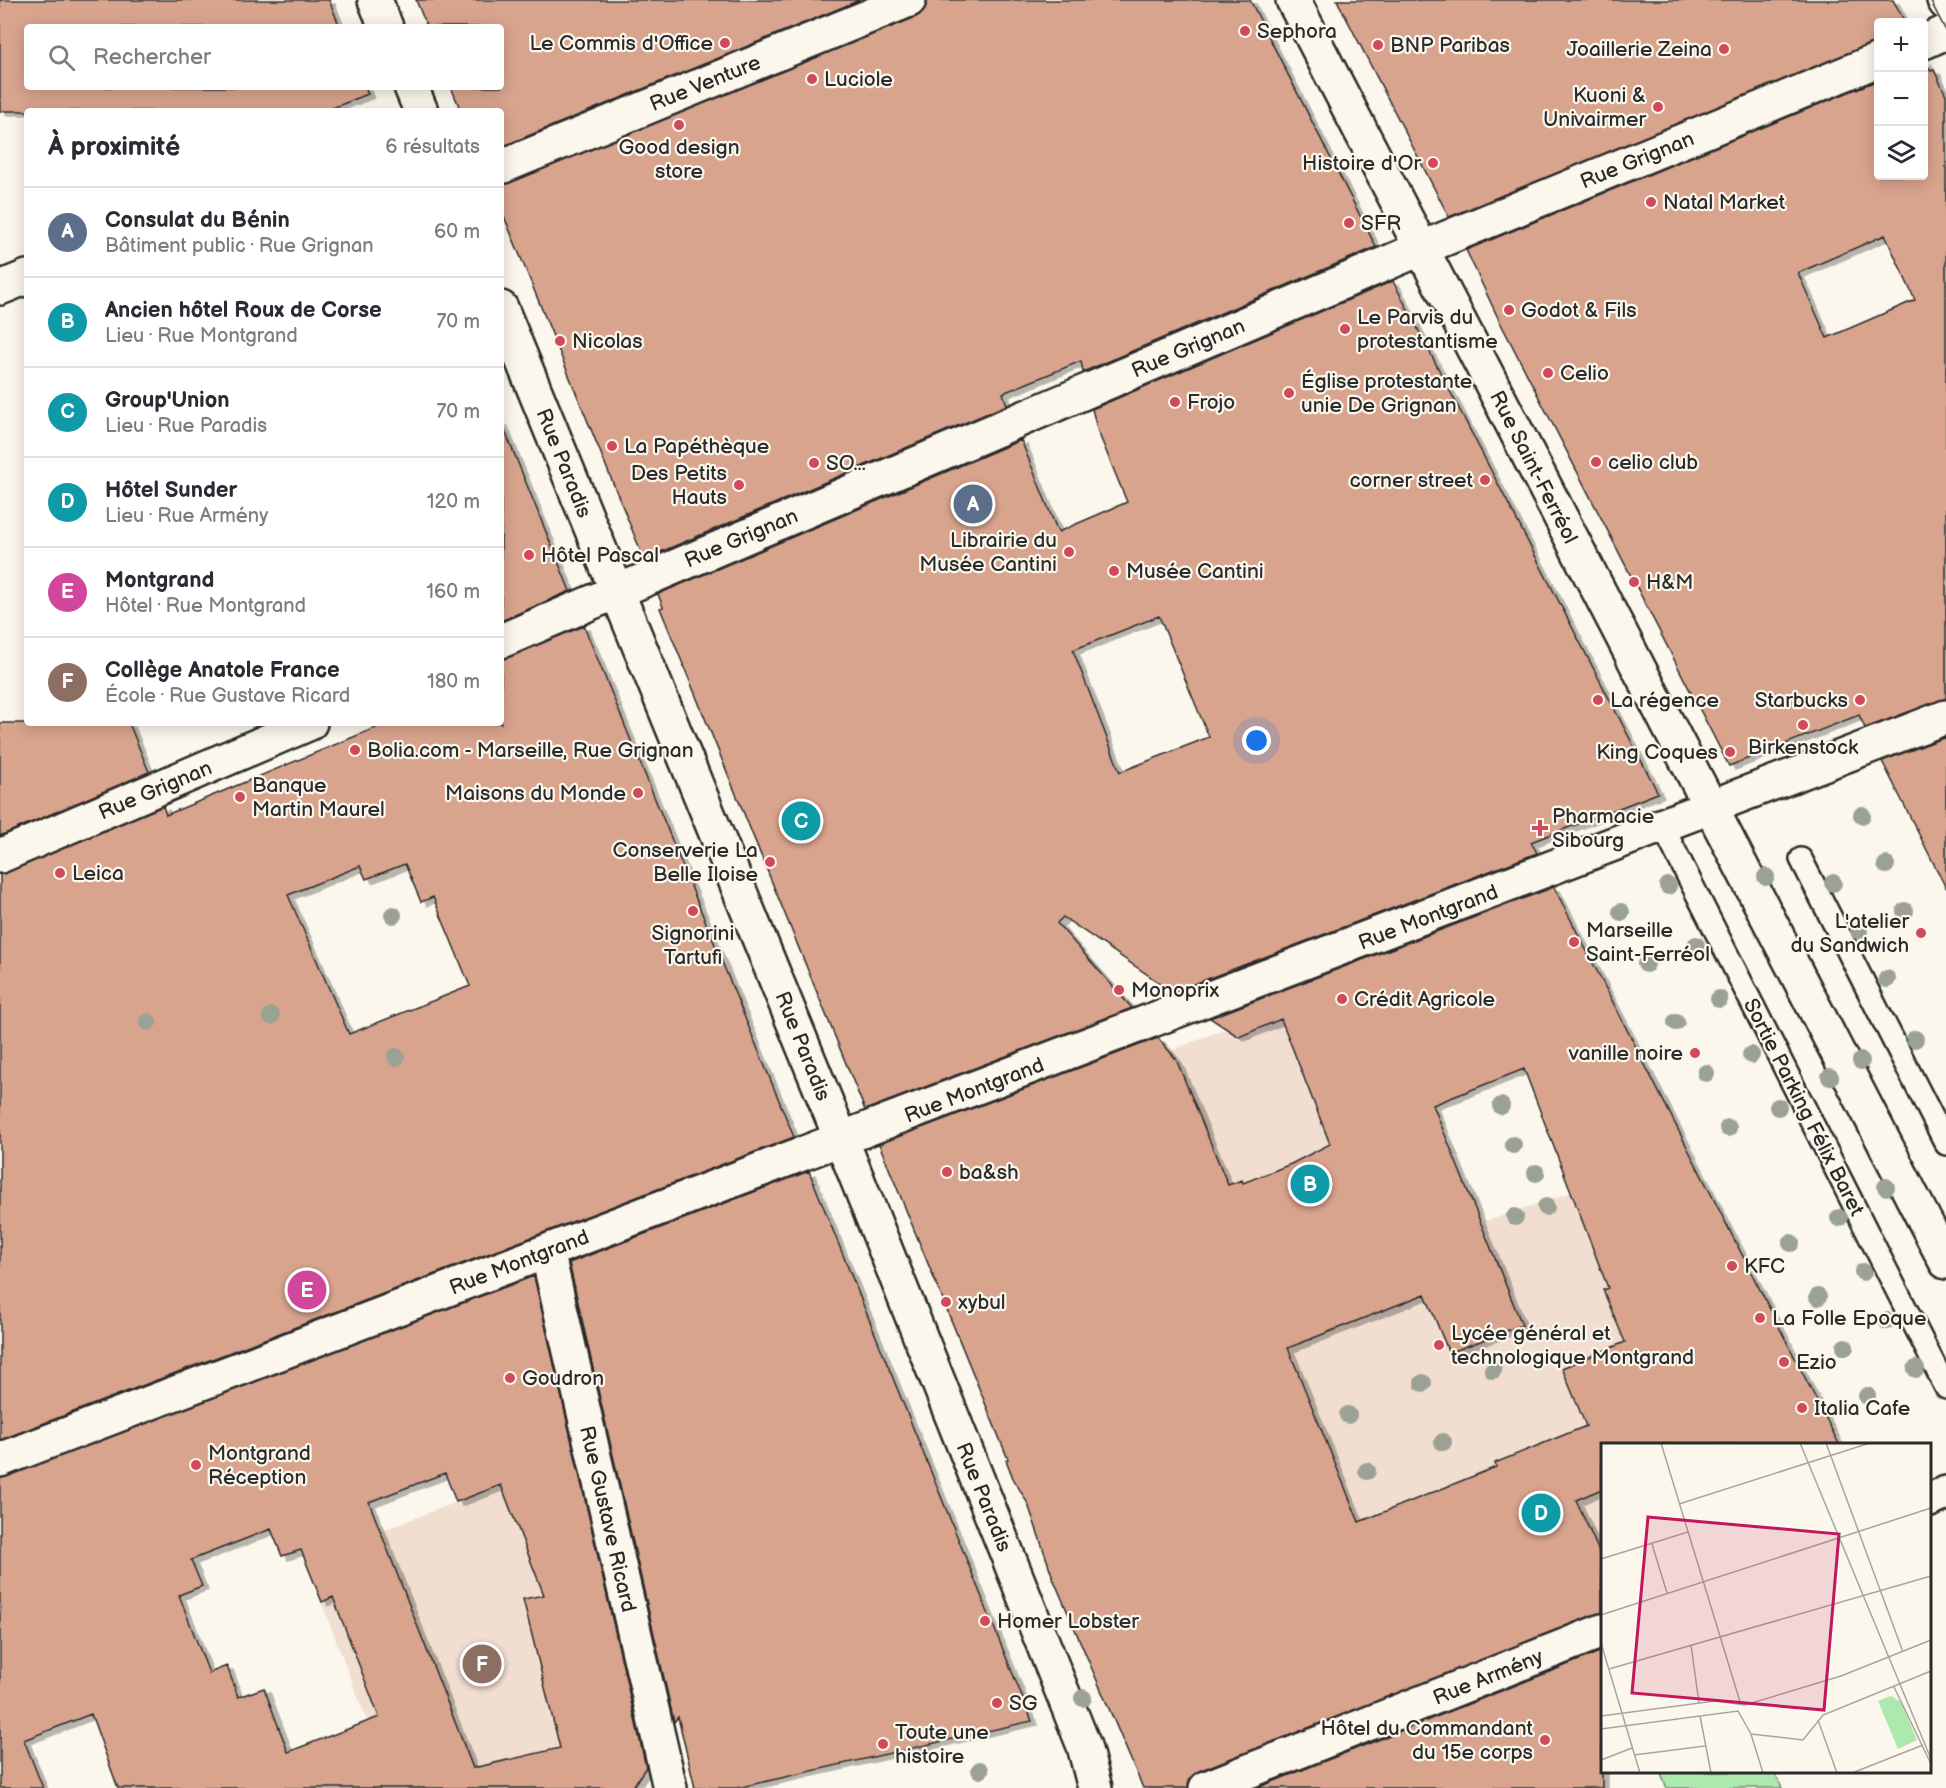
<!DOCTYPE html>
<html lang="fr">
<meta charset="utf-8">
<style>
:root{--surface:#fff;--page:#f2f2f3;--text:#2b2b33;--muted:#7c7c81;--line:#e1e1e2;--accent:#0f766e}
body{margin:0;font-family:"Balsamiq Sans",sans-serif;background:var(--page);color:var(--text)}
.controls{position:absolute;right:18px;top:18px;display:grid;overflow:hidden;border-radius:6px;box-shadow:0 3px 15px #0003}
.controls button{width:54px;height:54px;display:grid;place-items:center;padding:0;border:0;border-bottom:2px solid var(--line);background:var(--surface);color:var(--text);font:30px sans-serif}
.you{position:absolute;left:1257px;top:741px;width:21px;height:21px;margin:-15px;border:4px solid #fff;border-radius:50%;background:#1a73e8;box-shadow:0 0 0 9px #1a73e833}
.badge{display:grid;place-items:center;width:39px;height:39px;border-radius:50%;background:var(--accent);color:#fff;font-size:20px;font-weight:700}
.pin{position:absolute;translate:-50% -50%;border:3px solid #fff;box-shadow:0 2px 6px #0006}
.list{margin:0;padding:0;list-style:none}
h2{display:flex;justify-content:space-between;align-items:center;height:78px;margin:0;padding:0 24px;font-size:26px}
h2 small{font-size:20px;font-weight:400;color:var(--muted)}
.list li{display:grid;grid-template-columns:39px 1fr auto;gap:18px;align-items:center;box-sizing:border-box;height:90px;padding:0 24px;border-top:2px solid var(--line)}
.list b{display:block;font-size:22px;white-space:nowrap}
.list p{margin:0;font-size:20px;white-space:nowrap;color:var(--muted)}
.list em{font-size:20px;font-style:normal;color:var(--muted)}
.icon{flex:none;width:33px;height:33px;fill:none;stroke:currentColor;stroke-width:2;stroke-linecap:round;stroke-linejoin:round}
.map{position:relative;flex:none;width:1946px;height:1788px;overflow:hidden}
.search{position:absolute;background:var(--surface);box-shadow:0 3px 15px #0003;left:24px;top:24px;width:480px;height:66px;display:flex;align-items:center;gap:15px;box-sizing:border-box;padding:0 21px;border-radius:6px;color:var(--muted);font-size:22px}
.panel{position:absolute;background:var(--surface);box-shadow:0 3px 15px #0003;left:24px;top:108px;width:480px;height:618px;border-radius:6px}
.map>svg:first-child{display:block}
.built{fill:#f1ded0}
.green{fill:#ade8ae;stroke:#6c8a6c;stroke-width:1.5}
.building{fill:#d9a48e;stroke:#2b2b2b;stroke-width:1.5;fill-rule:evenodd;filter:url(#shadow)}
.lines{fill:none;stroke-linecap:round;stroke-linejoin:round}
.lane-casing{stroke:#2b2b2b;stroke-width:26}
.street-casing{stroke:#2b2b2b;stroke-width:38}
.secondary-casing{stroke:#2b2b2b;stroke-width:38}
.lane{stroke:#fbf7ec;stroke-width:21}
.street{stroke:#fbf7ec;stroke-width:33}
.secondary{stroke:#fbf7ec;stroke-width:33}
.tram{stroke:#2b2b2b;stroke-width:1.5}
.tree{fill:#9ba194}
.poi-dot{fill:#d1495b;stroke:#fbf7ec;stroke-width:2}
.labels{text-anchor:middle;stroke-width:4.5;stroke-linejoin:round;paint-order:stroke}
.poi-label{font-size:21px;fill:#2b2b2b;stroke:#fbf7ec;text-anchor:start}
.street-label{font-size:21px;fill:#2b2b2b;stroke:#fbf7ec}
.inset-road{fill:none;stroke:#a8a59f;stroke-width:1.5}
.view{fill:#c2185b;fill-opacity:0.15;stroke:#c2185b;stroke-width:3}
.inset-edge{fill:none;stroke:#2b2b2b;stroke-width:3}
</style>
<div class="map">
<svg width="1946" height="1788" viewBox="0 0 1946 1788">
<defs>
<filter id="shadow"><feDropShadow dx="6" dy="4" stdDeviation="0" flood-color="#0004"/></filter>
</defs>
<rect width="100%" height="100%" fill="#fbf7ec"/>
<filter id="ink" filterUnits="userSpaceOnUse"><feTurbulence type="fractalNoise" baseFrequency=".0167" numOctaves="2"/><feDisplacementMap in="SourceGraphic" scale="12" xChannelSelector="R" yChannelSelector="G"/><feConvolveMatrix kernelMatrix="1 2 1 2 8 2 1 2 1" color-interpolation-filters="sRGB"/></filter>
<g filter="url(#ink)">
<!-- built -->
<path class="built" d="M 1304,997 L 1408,1248 L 1589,1186 L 1733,1238 L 1603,1290 L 1630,1340 L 1606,1350 L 1630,1408 L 1665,1397 L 1688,1444 L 1602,1444 L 1602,1602 L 1559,1620 L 1383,1574 L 1143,1062 Z
M 501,1485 L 644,1769 L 632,1788 L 393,1788 L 305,1560 Z"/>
<!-- green -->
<path class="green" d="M 1660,1772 L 1775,1772 L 1782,1788 L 1667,1788 Z"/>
<!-- building -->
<path class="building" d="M 0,0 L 329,0 L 340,27 L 27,27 L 27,87 L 365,87 L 368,94 L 325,111 L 0,111 Z
M 416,0 L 860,0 L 501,147 L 501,111 L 461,111 L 451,87 L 501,87 L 501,27 L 427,27 Z
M 927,0 L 1250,0 L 1376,247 L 1083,372 L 1081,361 L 1003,393 L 1007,405 L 644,559 L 501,209 L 501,185 L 916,17 L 924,11 Z
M 1337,0 L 1893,0 L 1905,22 L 1878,22 L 1878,42 L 1449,217 Z
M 1925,60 L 1931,71 L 1934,70 L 1946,95 L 1946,699 L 1865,728 L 1859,715 L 1729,766 L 1499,320 L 1466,250 L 1878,80 L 1878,176 L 1923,176 ZM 1885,235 L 1915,300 L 1827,338 L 1798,273 Z
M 1393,281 L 1658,793 L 1531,842 L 1537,853 L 1173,992 L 1063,917 L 1057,923 L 1132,1008 L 865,1110 L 660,608 L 663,607 L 658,594 L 1021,440 L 1058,532 L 1127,502 L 1097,429 L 1092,409 ZM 1159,616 L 1209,737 L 1120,772 L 1073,650 Z
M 501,421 L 570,591 L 501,621 Z
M 584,626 L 794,1137 L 0,1440 L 0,874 L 163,806 L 166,815 L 387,723 L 501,723 L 501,659 ZM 405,864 L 421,902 L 433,897 L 470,986 L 349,1034 L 288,895 L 360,866 L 366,879 Z
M 0,723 L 129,723 L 149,772 L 0,836 Z
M 1946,737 L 1946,888 L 1882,761 Z
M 1554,887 L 1839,1444 L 1602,1444 L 1602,1489 L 1576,1500 L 1602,1558 L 1602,1613 L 1199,1771 L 1191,1777 L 1188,1788 L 1143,1788 L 1053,1578 L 1028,1504 L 1013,1478 L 1006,1460 L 1008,1459 L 879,1144 L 1158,1038 L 1176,1059 L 1228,1185 L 1242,1180 L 1243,1183 L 1291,1164 L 1330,1144 L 1281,1019 L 1239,1037 L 1210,1018 ZM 1524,1069 L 1608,1288 L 1603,1290 L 1625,1342 L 1562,1368 L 1586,1426 L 1495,1463 L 1496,1467 L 1359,1522 L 1288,1348 L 1425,1294 L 1449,1353 L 1522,1325 L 1433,1105 Z
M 809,1171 L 1032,1721 L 737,1788 L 695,1788 L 678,1717 L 674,1722 L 569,1263 Z
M 534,1276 L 646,1767 L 632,1788 L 118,1788 L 91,1714 L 24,1740 L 43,1788 L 0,1788 L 0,1478 ZM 445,1473 L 456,1502 L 501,1485 L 544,1595 L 523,1599 L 560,1748 L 473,1768 L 369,1502 ZM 271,1529 L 282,1556 L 301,1550 L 322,1602 L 333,1597 L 379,1717 L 288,1752 L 264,1688 L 238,1697 L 227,1666 L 209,1673 L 179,1595 L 202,1586 L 191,1560 Z
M 1602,1651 L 1602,1788 L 1257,1788 Z"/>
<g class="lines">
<!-- lane casing -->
<g class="lane-casing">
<path id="lane" d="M 1662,825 L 1946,1388
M 1801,859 L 1946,1144"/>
</g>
<!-- street casing -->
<g class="street-casing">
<path id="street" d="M 375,0 L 386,27
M 1293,0 L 1946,1262
M 1944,0 L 1946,3
M 1924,42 L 1946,32
M 411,87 L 421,111
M 501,167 L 909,0
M 0,288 L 27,277
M 501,308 L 842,1141 L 1084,1746 L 1095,1788
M 501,641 L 1420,249 L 1878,60
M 0,856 L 310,723
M 547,1251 L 670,1788
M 0,1460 L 1946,717"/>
</g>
<!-- secondary casing -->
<g class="secondary-casing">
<path id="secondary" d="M 1930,1500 L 1946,1493
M 1206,1788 L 1602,1631"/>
</g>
<!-- lane -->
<use href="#lane" class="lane"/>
<!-- street -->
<use href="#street" class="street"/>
<!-- secondary -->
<use href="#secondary" class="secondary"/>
<!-- tram -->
<path class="tram" d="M 1930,0 L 1946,31"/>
</g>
<!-- trees -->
<g class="tree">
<circle cx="1862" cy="815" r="9"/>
<circle cx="1886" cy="865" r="9"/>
<circle cx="1766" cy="877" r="9"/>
<circle cx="1833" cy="883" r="9"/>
<circle cx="1668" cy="886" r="9"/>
<circle cx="1905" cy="911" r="9"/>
<circle cx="1621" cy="912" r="9"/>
<circle cx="393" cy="915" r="9"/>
<circle cx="1859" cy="931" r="9"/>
<circle cx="1696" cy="945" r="9"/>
<circle cx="1646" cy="964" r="9"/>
<circle cx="1887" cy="979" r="9"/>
<circle cx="1719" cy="999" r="9"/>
<circle cx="271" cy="1016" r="9"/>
<circle cx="148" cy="1022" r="9"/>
<circle cx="1676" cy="1022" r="9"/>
<circle cx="1915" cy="1039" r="9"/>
<circle cx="1751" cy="1055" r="9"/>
<circle cx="396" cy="1057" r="9"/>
<circle cx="1861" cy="1061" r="9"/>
<circle cx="1706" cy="1073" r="9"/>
<circle cx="1830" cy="1077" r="9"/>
<circle cx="1501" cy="1106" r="9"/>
<circle cx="1778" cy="1107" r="9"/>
<circle cx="1728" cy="1128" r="9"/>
<circle cx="1513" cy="1145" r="9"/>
<circle cx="1536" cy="1173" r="9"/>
<circle cx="1886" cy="1187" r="9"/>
<circle cx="1546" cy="1207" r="9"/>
<circle cx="1515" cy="1217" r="9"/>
<circle cx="1839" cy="1218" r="9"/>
<circle cx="1791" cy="1243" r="9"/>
<circle cx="1863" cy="1272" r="9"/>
<circle cx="1818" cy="1297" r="9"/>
<circle cx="1887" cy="1321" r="9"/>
<circle cx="1845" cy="1347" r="9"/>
<circle cx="1916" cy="1369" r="9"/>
<circle cx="1493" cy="1370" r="9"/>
<circle cx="1423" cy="1383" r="9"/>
<circle cx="1867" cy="1396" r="9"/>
<circle cx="1348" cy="1415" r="9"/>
<circle cx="1443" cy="1442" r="9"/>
<circle cx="1367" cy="1471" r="9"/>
<circle cx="1083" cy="1698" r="9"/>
<circle cx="980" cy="1770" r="9"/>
</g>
</g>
<!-- markers -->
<g class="poi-dot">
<circle cx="1245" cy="31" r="6"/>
<circle cx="725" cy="43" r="6"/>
<circle cx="1378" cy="45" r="6"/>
<circle cx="1724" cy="49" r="6"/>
<circle cx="812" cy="79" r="6"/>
<circle cx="1658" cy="107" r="6"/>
<circle cx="679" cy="125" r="6"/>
<circle cx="1433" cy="163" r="6"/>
<circle cx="1651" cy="202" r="6"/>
<circle cx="1349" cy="223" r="6"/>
<circle cx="1509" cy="310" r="6"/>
<circle cx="1345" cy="329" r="6"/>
<circle cx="560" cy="341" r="6"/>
<circle cx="1548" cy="373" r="6"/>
<circle cx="1289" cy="393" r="6"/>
<circle cx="1175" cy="402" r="6"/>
<circle cx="612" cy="446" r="6"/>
<circle cx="1596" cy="462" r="6"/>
<circle cx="814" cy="463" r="6"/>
<circle cx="1485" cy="480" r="6"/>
<circle cx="739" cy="485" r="6"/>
<circle cx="1069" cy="552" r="6"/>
<circle cx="529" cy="555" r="6"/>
<circle cx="1114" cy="571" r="6"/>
<circle cx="1634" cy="582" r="6"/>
<circle cx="1598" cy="700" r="6"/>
<circle cx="1860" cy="700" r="6"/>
<circle cx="1803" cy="725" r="6"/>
<circle cx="355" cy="750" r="6"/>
<circle cx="1730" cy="752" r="6"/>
<circle cx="638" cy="793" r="6"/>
<circle cx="240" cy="797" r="6"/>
<path d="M1537 819h6v6h6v6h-6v6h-6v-6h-6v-6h6z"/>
<circle cx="770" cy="862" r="6"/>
<circle cx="60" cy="873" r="6"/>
<circle cx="693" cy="911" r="6"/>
<circle cx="1921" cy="933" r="6"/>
<circle cx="1574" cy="942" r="6"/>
<circle cx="1119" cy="990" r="6"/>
<circle cx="1342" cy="999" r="6"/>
<circle cx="1695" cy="1053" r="6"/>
<circle cx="947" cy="1172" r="6"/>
<circle cx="1732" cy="1266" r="6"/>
<circle cx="946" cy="1302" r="6"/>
<circle cx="1760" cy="1318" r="6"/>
<circle cx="1439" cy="1345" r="6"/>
<circle cx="1784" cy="1362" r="6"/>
<circle cx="510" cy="1378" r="6"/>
<circle cx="1802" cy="1408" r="6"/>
<circle cx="196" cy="1465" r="6"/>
<circle cx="985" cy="1621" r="6"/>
<circle cx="997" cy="1703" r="6"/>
<circle cx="1545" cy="1740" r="6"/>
<circle cx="883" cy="1744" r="6"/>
</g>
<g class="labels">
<!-- poi labels -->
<g class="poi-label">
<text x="1257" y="38">Sephora</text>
<text x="713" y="50" text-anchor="end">Le Commis d'Office</text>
<text x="1390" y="52">BNP Paribas</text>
<text x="1712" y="56" text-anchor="end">Joaillerie Zeina</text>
<text x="824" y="86">Luciole</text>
<text x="1646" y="102" text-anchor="end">Kuoni &amp;<tspan x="1646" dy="24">Univairmer</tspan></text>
<text x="679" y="154" text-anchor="middle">Good design<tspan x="679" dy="24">store</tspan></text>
<text x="1421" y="170" text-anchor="end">Histoire d'Or</text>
<text x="1663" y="209">Natal Market</text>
<text x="1361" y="230">SFR</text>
<text x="1521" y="317">Godot &amp; Fils</text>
<text x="1357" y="324">Le Parvis du<tspan x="1357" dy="24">protestantisme</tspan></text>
<text x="572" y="348">Nicolas</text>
<text x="1560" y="380">Celio</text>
<text x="1301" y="388">Église protestante<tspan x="1301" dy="24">unie De Grignan</tspan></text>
<text x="1187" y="409">Frojo</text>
<text x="624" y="453">La Papéthèque</text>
<text x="1608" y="469">celio club</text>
<text x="826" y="470">SO...</text>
<text x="727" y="480" text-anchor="end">Des Petits<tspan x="727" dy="24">Hauts</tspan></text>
<text x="1473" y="487" text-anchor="end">corner street</text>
<text x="1057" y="547" text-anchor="end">Librairie du<tspan x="1057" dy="24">Musée Cantini</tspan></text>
<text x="541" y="562">Hôtel Pascal</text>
<text x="1126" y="578">Musée Cantini</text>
<text x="1646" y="589">H&amp;M</text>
<text x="1610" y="707">La régence</text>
<text x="1848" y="707" text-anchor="end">Starbucks</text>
<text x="1803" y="754" text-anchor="middle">Birkenstock</text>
<text x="367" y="757">Bolia.com - Marseille, Rue Grignan</text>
<text x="1718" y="759" text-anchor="end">King Coques</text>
<text x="252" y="792">Banque<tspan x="252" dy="24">Martin Maurel</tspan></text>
<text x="626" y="800" text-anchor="end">Maisons du Monde</text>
<text x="1552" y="823">Pharmacie<tspan x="1552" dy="24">Sibourg</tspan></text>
<text x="758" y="857" text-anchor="end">Conserverie La<tspan x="758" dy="24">Belle Iloise</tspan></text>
<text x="72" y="880">Leica</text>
<text x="1909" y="928" text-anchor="end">L'atelier<tspan x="1909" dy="24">du Sandwich</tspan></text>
<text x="1586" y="937">Marseille<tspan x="1586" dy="24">Saint-Ferréol</tspan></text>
<text x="693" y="940" text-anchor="middle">Signorini<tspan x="693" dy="24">Tartufi</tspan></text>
<text x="1131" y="997">Monoprix</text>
<text x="1354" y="1006">Crédit Agricole</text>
<text x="1683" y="1060" text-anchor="end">vanille noire</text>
<text x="959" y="1179">ba&amp;sh</text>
<text x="1744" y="1273">KFC</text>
<text x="958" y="1309">xybul</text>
<text x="1772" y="1325">La Folle Epoque</text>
<text x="1451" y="1340">Lycée général et<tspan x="1451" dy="24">technologique Montgrand</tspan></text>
<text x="1796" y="1369">Ezio</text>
<text x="522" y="1385">Goudron</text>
<text x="1814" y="1415">Italia Cafe</text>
<text x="208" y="1460">Montgrand<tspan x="208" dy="24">Réception</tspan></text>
<text x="997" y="1628">Homer Lobster</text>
<text x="1009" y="1710">SG</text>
<text x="1533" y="1735" text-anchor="end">Hôtel du Commandant<tspan x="1533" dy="24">du 15e corps</tspan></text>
<text x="895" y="1739">Toute une<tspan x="895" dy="24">histoire</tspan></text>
</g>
<!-- street labels -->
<g class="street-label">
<text transform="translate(705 83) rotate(-22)" y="7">Rue Venture</text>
<text transform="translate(1637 160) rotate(-22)" y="7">Rue Grignan</text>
<text transform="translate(1188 348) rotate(-23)" y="7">Rue Grignan</text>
<text transform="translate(564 463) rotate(68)" y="7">Rue Paradis</text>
<text transform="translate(1534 467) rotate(63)" y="7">Rue Saint-Ferréol</text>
<text transform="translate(741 538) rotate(-23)" y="7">Rue Grignan</text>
<text transform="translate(155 790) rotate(-23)" y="7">Rue Grignan</text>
<text transform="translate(1428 917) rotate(-21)" y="7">Rue Montgrand</text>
<text transform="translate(803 1046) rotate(68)" y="7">Rue Paradis</text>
<text transform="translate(974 1090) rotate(-21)" y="7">Rue Montgrand</text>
<text transform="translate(1804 1107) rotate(63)" y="7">Sortie Parking Félix Baret</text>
<text transform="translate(519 1262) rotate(-21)" y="7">Rue Montgrand</text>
<text transform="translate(984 1497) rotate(68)" y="7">Rue Paradis</text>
<text transform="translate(608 1519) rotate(77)" y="7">Rue Gustave Ricard</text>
<text transform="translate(1488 1677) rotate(-22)" y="7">Rue Armény</text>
</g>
</g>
<!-- overview -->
<g transform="translate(1601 1443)">
<rect width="330" height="330" fill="#fbf7ec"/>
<path d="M 290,253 L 300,259 L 316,297 L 297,306 L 277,258 Z" fill="#ade8ae"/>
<path class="inset-road" d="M 60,0 L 140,262M 199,0 L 330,316M 225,0 L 302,209M 78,61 L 269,0M 51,101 L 66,150M 0,116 L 87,89M 0,172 L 330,65M 0,200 L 39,330M 90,202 L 98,260M 8,226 L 330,133M 293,244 L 330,321M 0,273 L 114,258 L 144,262 L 240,233 L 330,197M 99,273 L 110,330M 217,277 L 236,330M 0,286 L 137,268 L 150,291 L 162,330M 150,291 L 202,297 L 222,272 L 330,228M 33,312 L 104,303M 0,317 L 31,305M 251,330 L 322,302"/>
<path class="view" d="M 47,74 L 238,91 L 223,267 L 31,250 Z"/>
<rect width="330" height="330" class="inset-edge"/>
</g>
</svg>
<div class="controls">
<button>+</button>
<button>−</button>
<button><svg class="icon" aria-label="layers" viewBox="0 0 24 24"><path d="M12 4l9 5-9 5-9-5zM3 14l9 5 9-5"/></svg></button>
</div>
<div class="you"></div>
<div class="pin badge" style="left:973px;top:504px;background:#5c6f8a">A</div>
<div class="pin badge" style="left:1310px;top:1184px;background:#0f9aa8">B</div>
<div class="pin badge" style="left:801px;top:821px;background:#0f9aa8">C</div>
<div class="pin badge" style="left:1541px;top:1513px;background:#0f9aa8">D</div>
<div class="pin badge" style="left:307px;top:1290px;background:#d1479c">E</div>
<div class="pin badge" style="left:482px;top:1664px;background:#8d6e63">F</div>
<div class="search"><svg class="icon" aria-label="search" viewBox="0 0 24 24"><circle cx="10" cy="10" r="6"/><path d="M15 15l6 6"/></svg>Rechercher</div>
<section class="panel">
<h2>À proximité<small>6 résultats</small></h2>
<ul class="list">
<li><span class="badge" style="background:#5c6f8a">A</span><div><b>Consulat du Bénin</b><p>Bâtiment public · Rue Grignan</p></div><em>60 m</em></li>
<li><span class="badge" style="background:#0f9aa8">B</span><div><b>Ancien hôtel Roux de Corse</b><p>Lieu · Rue Montgrand</p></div><em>70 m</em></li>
<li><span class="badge" style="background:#0f9aa8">C</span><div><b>Group'Union</b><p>Lieu · Rue Paradis</p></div><em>70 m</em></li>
<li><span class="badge" style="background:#0f9aa8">D</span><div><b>Hôtel Sunder</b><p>Lieu · Rue Armény</p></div><em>120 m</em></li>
<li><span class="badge" style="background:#d1479c">E</span><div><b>Montgrand</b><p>Hôtel · Rue Montgrand</p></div><em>160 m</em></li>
<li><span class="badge" style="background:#8d6e63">F</span><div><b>Collège Anatole France</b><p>École · Rue Gustave Ricard</p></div><em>180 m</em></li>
</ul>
</section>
</div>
